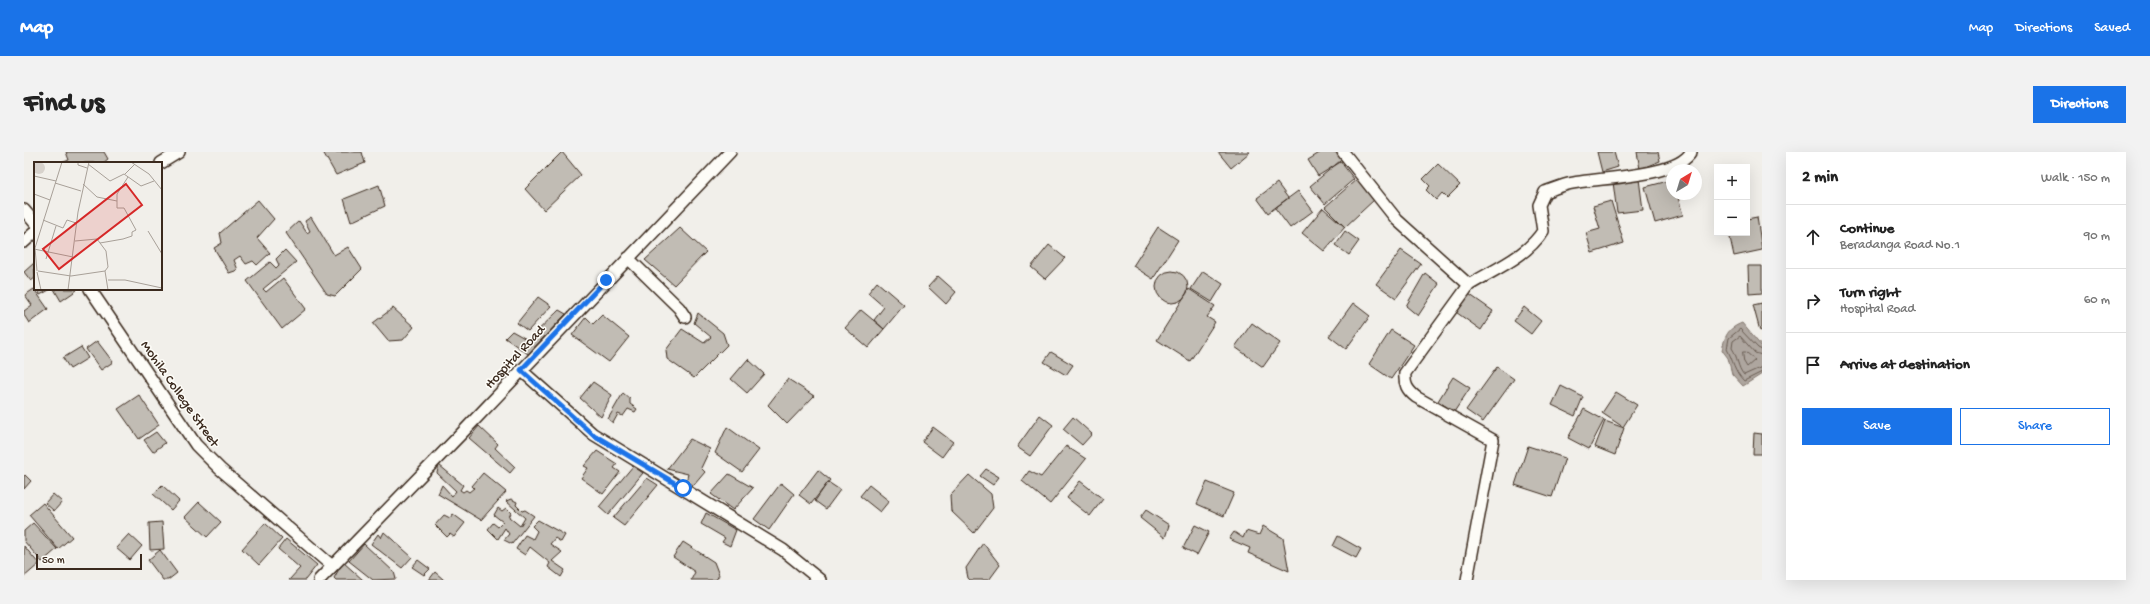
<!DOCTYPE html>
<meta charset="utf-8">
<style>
:root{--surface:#fff;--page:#f2f2f2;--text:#222;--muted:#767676;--line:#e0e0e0;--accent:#1a73e8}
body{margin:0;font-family:"Gochi Hand",sans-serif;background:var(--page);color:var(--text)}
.controls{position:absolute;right:12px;top:12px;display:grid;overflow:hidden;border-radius:0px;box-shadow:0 4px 16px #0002}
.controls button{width:36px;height:36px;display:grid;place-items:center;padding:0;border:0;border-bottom:1px solid var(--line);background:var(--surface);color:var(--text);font:20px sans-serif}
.compass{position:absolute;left:1642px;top:12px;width:36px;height:36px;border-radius:50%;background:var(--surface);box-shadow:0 4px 16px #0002;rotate:38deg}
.scale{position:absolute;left:12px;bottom:10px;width:106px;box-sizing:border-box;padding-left:4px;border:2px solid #3b2a1e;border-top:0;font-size:11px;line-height:14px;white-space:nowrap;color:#3b2a1e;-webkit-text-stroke:3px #fdfcf7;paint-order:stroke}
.stop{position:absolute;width:12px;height:12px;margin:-9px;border:3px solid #1a73e8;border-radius:50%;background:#fff}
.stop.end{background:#1a73e8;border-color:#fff;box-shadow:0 1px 4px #0008}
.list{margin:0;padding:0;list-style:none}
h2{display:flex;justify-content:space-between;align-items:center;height:52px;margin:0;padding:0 16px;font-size:17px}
h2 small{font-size:13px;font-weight:400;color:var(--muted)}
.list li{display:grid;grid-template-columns:26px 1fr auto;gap:12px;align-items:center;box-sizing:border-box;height:64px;padding:0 16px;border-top:1px solid var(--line)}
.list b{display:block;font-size:15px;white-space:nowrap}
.list p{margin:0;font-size:13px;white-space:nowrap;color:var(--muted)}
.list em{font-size:13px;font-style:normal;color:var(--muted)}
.actions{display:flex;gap:8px;padding:12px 16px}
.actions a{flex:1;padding:9px 0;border:1px solid var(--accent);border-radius:0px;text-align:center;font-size:14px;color:var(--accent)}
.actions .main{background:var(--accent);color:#fff}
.icon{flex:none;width:22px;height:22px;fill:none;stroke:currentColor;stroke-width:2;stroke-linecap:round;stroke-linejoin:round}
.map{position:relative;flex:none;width:1738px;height:428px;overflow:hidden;border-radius:0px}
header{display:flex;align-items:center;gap:24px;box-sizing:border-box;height:56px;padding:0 20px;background:var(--accent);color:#fff}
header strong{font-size:19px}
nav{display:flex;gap:22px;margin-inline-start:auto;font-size:14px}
.intro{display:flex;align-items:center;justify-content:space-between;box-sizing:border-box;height:96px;padding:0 24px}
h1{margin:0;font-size:28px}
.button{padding:10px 18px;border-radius:0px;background:var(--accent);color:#fff;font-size:14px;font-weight:700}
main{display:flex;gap:24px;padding:0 24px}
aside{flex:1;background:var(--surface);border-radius:0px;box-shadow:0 4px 16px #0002}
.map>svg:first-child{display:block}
.water{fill:#aea69f;stroke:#80746b}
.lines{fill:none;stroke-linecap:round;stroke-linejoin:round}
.shore{stroke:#695c52;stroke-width:1}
.building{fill:#c1bcb4;stroke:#3b2a1e}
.street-casing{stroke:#3b2a1e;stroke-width:14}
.street{stroke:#fdfcf7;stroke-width:11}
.route{stroke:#1a73e8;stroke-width:5}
.labels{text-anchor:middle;stroke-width:3;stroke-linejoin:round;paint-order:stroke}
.street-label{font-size:14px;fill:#3b2a1e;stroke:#fdfcf7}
.inset-road{fill:none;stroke:#a8a098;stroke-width:1}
.view{fill:#d62828;fill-opacity:0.15;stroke:#d62828;stroke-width:2}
.inset-edge{fill:none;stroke:#3b2a1e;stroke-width:2}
</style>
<header>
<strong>Map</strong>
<nav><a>Map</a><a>Directions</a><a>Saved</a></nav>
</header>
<div class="intro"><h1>Find us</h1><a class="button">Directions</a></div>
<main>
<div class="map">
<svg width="1738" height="428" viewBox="0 0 1738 428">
<rect width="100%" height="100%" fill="#f1efea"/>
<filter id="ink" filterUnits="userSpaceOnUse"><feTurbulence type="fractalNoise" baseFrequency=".025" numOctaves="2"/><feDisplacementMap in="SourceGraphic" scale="8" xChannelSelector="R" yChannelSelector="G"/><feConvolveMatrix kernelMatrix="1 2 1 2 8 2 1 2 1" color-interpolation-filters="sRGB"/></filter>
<g filter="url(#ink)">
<!-- water -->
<path class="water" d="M 1718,171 L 1738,195 L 1738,222 L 1719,234 L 1708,222 L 1704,206 L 1698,198 C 1701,184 1703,177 1718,171 Z"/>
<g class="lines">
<!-- shore -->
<path class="shore" d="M 1738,198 L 1734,196 L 1716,177 L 1705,186 L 1703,197 C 1709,208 1710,219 1720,229 L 1738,220
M 1719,200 L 1722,200 L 1731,208 L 1723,215 L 1720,210 Z
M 1738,203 L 1731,201 L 1716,184 L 1709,189 L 1708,196 C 1714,205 1713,215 1720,223 L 1738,215"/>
</g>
<!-- building -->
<path class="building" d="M 42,0 L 80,0 L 84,7 L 79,11 L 37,11 L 45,8 Z
M 299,0 L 338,0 L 341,11 L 312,23 Z
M 538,0 L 557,23 L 520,58 L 501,37 Z
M 1194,0 L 1226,0 L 1207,16 Z
M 1297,0 L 1313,0 L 1318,9 L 1294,24 L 1284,8 Z
M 1573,0 L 1590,0 L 1594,15 L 1578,20 Z
M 1613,0 L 1634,0 L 1636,9 L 1616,17 Z
M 1316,9 L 1330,27 L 1301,52 L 1286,34 Z
M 1414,12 L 1436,33 L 1423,46 L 1418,41 L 1412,48 L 1402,38 L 1406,34 L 1399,27 Z
M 1333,27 L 1351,47 L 1321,75 L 1301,55 Z
M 1615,27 L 1619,58 L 1593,61 L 1589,30 Z
M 1648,28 L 1648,42 L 1653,42 L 1659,63 L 1631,71 L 1621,35 Z
M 1253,31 L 1264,46 L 1244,61 L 1233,46 Z
M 355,33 L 361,54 L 327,70 L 320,47 Z
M 1274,39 L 1289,59 L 1266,76 L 1251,56 Z
M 234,48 L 250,67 L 233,86 L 246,101 L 233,113 L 229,109 L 222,112 L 216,104 L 210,108 L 214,118 L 205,121 L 190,96 L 198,91 L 196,81 Z
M 1587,49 L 1600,91 L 1568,101 L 1562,81 L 1576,77 L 1569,54 Z
M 1299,56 L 1321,75 L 1300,99 L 1278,81 Z
M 287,65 L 310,103 L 324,95 L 338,117 L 311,144 L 303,142 L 262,81 L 275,69 L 283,81 L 286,79 L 281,69 Z
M 1733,65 L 1738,98 L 1710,104 L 1705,81 L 1723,81 L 1723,67 Z
M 1134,75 L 1154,88 L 1129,127 L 1109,114 Z
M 656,76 L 682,100 L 650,133 L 621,108 Z
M 1321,79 L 1335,89 L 1325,103 L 1311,93 Z
M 1025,93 L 1041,106 L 1021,127 L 1007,115 Z
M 261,98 L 272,110 L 239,137 L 242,140 L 259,126 L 282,157 L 258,177 L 223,129 L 246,110 L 252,116 L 255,113 L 252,107 Z
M 1377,98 L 1397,112 L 1372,146 L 1352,132 Z
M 10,111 L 11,126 L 7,129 L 0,120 Z
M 1724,114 L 1738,114 L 1738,141 L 1725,142 Z
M1132 135a16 16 0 1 1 32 0a16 16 0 1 1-32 0Z
M 1179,119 L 1199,132 L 1188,150 L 1167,137 Z
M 1401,121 L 1415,132 L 1394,164 L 1382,154 Z
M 914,124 L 932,140 L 922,152 L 904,135 Z
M 853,130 L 880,153 L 860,177 L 850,168 L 860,155 L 844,141 Z
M 10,137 L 24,157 L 5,171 L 0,163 L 0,159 L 8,153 L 1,143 Z
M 13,137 L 27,137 L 16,143 Z
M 30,137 L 52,137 L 53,138 L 37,149 Z
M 1165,137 L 1191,154 L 1183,165 L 1191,170 L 1166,209 L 1133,188 Z
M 1442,140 L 1469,159 L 1457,178 L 1429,158 Z
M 514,145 L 527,154 L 504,179 L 493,171 Z
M 1329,151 L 1346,164 L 1322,197 L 1305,184 Z
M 1738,151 L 1738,178 L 1736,179 L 1729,153 Z
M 1500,155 L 1517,169 L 1507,182 L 1490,169 Z
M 369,156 L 390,175 L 379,188 L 364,189 L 349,171 Z
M 535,158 L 542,162 L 504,202 L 481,186 L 488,179 L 504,188 Z
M 837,158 L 860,177 L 844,196 L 821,176 Z
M 674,161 L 699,181 L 703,193 L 670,226 L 643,207 L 642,198 L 658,177 L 680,191 L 687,185 L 670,171 Z
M 578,163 L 605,185 L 585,210 L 548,183 L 562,165 L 569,172 Z
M 1228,171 L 1256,191 L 1239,215 L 1211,195 Z
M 1367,178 L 1390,193 L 1367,227 L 1345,212 Z
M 73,189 L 89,210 L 77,218 L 62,197 Z
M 57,195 L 64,206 L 46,217 L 39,206 Z
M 1027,200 L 1049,213 L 1042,223 L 1020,210 Z
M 724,207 L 740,222 L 723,241 L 707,227 Z
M 1473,215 L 1490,227 L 1459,270 L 1442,258 Z
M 1429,225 L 1446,236 L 1430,260 L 1414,249 Z
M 764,227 L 790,244 L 763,272 L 744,253 Z
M 569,230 L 588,243 L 577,265 L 556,246 Z
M 1537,234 L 1559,245 L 1551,264 L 1528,253 Z
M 1592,240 L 1613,253 L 1599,275 L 1578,261 Z
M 599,241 L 606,247 L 606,252 L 613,257 L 611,260 L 604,257 L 599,264 L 594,262 L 589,271 L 584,267 Z
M 115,243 L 135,273 L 115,287 L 94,257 Z
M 1560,257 L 1580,268 L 1565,297 L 1544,286 Z
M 1016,263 L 1029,273 L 1006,304 L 993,295 Z
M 1049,265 L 1068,282 L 1058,293 L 1039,277 Z
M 1581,269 L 1600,276 L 1591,303 L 1571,295 Z
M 455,274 L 474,292 L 471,296 L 491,315 L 486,321 L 445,286 Z
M 703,275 L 735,298 L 718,320 L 691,301 Z
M 909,275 L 929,290 L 918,305 L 898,290 Z
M 132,280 L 141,291 L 129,300 L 120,288 Z
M 1730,281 L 1738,282 L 1738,302 L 1729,302 Z
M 666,287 L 686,297 L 677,316 L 681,320 L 670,333 L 662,330 L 664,322 L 643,317 Z
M 1042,294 L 1062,307 L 1026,352 L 998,329 L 1005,319 L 1017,325 Z
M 1504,294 L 1541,306 L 1528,345 L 1491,333 Z
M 573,299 L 593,312 L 590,316 L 596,320 L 579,342 L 557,326 L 564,316 L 560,314 Z
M 415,313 L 439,333 L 436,338 L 439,340 L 442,338 L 445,340 L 450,336 L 448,334 L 459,321 L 482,340 L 457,368 L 414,342 L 418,333 L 428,344 L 432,339 L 413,321 Z
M 609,314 L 619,321 L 584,363 L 575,355 Z
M 962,317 L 975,325 L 969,333 L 956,324 Z
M 794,318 L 806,328 L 787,352 L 775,343 Z
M 705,322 L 729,336 L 709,358 L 687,342 Z
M 1,323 L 7,329 L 0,337 L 0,324 Z
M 945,323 L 967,342 L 969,356 L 950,381 L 927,359 L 926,343 Z
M 623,326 L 634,333 L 600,374 L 589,366 Z
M 1056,329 L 1079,347 L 1066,364 L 1043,346 Z
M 804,330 L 816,338 L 802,357 L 791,349 Z
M 1183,330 L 1210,341 L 1200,364 L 1173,352 Z
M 757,331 L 770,342 L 745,378 L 730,367 Z
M 138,333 L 155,349 L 147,358 L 129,342 Z
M 845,333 L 865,349 L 856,360 L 836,344 Z
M 29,342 L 38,350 L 30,359 L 21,351 Z
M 487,347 L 493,350 L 492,353 L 498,359 L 501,358 L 510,364 L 488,392 L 480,388 L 485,382 L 481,376 L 474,387 L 464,377 L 469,371 L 474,375 L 479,370 L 470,363 L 474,356 L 478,359 L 482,356 L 487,361 L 485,365 L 496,374 L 501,366 L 482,349 Z
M 175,350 L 197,370 L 183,385 L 161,365 Z
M 19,351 L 48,385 L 34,397 L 5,363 Z
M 1122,358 L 1145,373 L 1141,386 L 1116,366 Z
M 682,361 L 712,378 L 706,394 L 698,390 L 701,386 L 677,372 Z
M 429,362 L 441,371 L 430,385 L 426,382 L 423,385 L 411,373 L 420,363 L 426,366 Z
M 514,368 L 541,383 L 537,390 L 531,386 L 526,392 L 538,400 L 528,409 L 541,418 L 537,425 L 524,415 L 526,411 L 506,395 L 501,403 L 492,397 L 501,383 L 509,387 L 513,379 L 508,374 Z
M 138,370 L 140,397 L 126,398 L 125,371 Z
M 9,371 L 33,397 L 18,410 L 0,389 L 0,379 Z
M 241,371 L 258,387 L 235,413 L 218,397 Z
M 1171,373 L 1185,380 L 1173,403 L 1159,396 Z
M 1239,374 L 1259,386 L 1265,419 L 1224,401 L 1226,396 L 1205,387 L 1210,380 L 1219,386 L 1222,379 L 1235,383 Z
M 360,380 L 388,405 L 378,416 L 347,392 L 354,382 L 357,386 Z
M 105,382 L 118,394 L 106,408 L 92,396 Z
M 1314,384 L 1337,397 L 1332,406 L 1309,394 Z
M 262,387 L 293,413 L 281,428 L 265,428 L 276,416 L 254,397 Z
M 659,390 L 690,410 L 695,423 L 692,428 L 667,428 L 671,420 L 649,405 Z
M 959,391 L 976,413 L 965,428 L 946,428 L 944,426 L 942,416 Z
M 340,392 L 370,420 L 372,427 L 349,428 L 325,409 Z
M 0,394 L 15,412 L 0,425 Z
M 136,398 L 153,421 L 144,428 L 139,428 L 124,408 Z
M 394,408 L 406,417 L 400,423 L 388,415 Z
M 319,410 L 339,428 L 312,428 L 310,426 Z
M 411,420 L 420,428 L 405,428 Z"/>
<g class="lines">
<!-- street casing -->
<g class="street-casing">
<path id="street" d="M 1319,0 L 1373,68 L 1445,133 L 1381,221 C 1380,232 1383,238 1392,245 L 1469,288 L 1443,428
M 137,11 L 155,0
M 0,58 L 11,71
M 0,90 L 11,80
M 604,106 L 655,156 L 661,165
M 1445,133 C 1471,117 1502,105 1519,79 L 1515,53 L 1521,40 C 1529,37 1536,34 1544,32 C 1572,25 1653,26 1667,0
M 66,137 L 172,293 L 196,317 L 308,414
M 497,218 L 569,282 L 759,398 L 796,428
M 295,428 L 438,281 L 706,0"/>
</g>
<!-- street -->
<use href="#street" class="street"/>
</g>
</g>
<g class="lines" filter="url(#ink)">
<!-- route -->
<path class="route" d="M 582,128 L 497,218 L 568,282 L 659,336"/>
</g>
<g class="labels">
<!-- street labels -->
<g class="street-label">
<text transform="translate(490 204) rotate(-47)" y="5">Hospital Road</text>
<text transform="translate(157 241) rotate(55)" y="5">Mohila College Street</text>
</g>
</g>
<!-- overview -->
<g transform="translate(10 10)">
<rect width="128" height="128" fill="#f1efea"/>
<path d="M-1 6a6 6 0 1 1 12 0a6 6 0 1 1-12 0Z" fill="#d7d2cc"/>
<path class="inset-road" d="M 44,0 L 44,3 L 53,6M 97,0 L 115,12 L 128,28M 54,2 L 76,19 L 90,12 L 107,24 L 120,19M 91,12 L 101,2M 0,14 L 22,19M 21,21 L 47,29M 0,32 L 16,38M 83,39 L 83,32 L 94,15M 9,58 L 29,66 L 33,58 L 42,61M 114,69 L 128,92M 41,79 L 63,77 L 66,81 L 89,77 L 98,74 L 98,70 L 102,68 L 90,46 L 83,46 L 83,39 L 63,35 L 49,22M 66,81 L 72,89 L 74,105 L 71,109M 0,87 L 39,95M 12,97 L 22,64M 3,109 L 1,86 L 28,0M 4,109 L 37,114 L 71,109 L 74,128M 3,110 L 7,128M 74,118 L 91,118 L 128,126M 34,128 L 44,50 L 55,0"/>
<path class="view" d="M 92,22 L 108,43 L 25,107 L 9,87 Z"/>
<rect width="128" height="128" class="inset-edge"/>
</g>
</svg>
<div class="controls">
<button>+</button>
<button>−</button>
</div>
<svg class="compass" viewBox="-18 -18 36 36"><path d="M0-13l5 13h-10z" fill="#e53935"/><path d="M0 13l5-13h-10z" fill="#767676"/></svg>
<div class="scale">50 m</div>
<div class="stop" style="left:659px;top:336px"></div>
<div class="stop end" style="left:582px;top:128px"></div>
</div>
<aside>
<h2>2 min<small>Walk · 150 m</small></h2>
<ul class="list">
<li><svg class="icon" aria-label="ahead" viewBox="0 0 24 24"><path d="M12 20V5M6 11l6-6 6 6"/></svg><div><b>Continue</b><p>Beradanga Road No.1</p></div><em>90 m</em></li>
<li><svg class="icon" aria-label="right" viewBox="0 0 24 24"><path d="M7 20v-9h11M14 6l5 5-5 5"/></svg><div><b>Turn right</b><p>Hospital Road</p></div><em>60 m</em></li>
<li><svg class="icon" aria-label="arrive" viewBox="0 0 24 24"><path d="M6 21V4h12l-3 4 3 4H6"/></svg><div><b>Arrive at destination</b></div></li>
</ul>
<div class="actions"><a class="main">Save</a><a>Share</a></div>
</aside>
</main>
